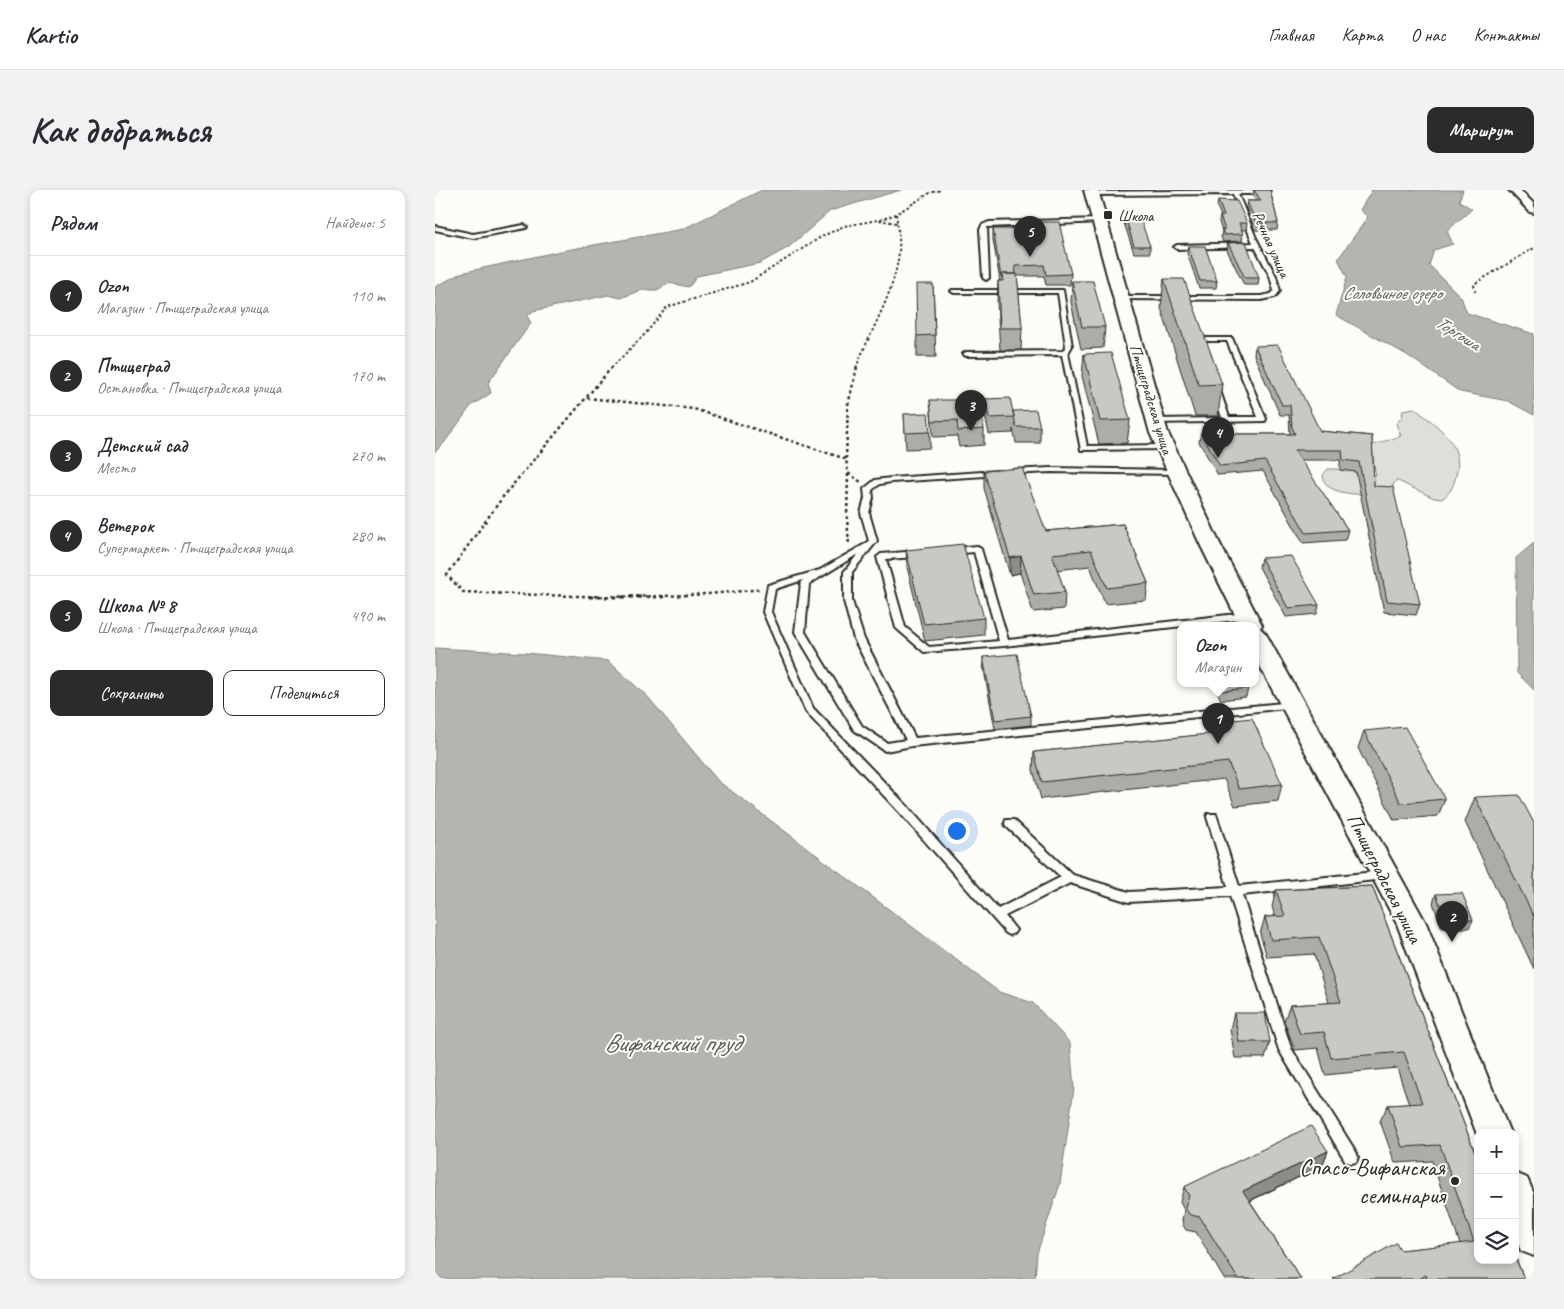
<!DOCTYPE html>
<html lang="ru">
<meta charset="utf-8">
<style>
:root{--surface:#fff;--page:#f2f2f3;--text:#2b2b33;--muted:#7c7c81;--line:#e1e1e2;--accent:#2b2b2b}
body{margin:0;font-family:Caveat,sans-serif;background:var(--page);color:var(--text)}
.controls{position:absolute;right:15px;bottom:15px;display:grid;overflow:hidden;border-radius:10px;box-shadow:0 2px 8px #0003}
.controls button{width:45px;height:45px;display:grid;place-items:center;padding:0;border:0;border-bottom:1px solid var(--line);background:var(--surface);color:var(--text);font:25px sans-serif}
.you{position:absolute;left:521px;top:640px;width:18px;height:18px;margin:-12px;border:4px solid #fff;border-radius:50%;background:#1a73e8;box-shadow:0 0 0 8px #1a73e833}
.badge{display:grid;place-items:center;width:32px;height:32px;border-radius:50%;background:var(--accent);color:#fff;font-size:16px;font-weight:700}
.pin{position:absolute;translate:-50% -41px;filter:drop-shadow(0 1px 2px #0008)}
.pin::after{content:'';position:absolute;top:26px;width:18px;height:15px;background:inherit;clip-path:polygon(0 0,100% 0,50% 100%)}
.popup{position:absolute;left:742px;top:432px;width:82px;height:65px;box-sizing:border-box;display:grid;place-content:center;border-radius:10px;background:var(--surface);filter:drop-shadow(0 1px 4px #0005);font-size:16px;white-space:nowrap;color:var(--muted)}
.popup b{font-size:19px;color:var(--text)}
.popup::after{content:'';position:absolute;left:50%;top:100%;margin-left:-10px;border:10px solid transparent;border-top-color:var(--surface)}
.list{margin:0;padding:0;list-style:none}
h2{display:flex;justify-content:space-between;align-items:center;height:65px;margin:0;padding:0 20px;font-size:21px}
h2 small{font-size:16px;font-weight:400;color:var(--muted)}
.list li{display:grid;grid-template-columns:32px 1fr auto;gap:15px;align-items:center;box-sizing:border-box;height:80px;padding:0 20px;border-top:1px solid var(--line)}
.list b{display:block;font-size:19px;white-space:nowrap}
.list p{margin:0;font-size:16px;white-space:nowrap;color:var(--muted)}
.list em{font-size:16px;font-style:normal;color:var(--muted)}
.actions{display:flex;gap:10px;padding:15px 20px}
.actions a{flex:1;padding:11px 0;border:1px solid var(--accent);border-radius:10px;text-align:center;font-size:18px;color:var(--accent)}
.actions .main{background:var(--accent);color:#fff}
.icon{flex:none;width:28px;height:28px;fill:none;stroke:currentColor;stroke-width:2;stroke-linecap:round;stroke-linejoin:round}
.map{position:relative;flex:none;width:1099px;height:1089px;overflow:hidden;border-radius:10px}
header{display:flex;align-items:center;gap:30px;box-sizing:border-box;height:70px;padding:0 25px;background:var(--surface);border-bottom:1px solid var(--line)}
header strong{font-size:24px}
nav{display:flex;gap:28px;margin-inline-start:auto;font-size:18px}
.intro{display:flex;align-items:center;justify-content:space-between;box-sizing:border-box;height:120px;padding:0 30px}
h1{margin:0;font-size:35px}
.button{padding:12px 22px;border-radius:10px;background:var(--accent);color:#fff;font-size:18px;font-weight:700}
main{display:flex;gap:30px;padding:0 30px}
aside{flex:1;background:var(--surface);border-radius:10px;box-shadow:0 2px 8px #0003}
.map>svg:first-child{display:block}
.green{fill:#dfdeda;stroke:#858482}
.water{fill:#b5b4b1;stroke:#7e7d7b}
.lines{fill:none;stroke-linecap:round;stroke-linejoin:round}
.service-casing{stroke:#2b2b2b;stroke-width:4}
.minor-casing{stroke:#2b2b2b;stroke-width:4}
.tertiary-casing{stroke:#2b2b2b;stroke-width:4}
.path-far2{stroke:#2b2b2b;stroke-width:2;stroke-dasharray:2.5 2.5;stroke-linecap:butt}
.path-far1{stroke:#2b2b2b;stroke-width:2.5;stroke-dasharray:3 3;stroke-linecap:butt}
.path{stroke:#2b2b2b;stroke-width:3;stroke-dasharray:4 4;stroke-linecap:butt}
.service{fill:#fdfcf7;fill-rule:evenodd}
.minor{fill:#fdfcf7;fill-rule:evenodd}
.tertiary{fill:#fdfcf7;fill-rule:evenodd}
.wall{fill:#adaca9;stroke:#2b2b2b}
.shaded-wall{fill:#8d8c89;stroke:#2b2b2b}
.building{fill:#c9c8c4;stroke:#2b2b2b}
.poi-dot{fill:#2b2b2b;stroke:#fdfcf7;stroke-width:2}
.labels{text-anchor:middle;stroke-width:4;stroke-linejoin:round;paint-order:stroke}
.far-poi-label{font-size:16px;fill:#2b2b2b;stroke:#fdfcf7;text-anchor:start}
.far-street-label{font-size:16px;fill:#2b2b2b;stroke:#fdfcf7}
.far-water-label{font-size:18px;font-style:italic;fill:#5b5b5a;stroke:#fdfcf7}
.street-label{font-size:20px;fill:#2b2b2b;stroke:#fdfcf7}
.near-poi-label{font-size:24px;fill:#2b2b2b;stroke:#fdfcf7;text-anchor:end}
.near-water-label{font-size:25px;font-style:italic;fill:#5b5b5a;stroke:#fdfcf7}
</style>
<header>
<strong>Kartio</strong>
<nav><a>Главная</a><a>Карта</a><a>О нас</a><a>Контакты</a></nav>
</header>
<div class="intro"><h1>Как добраться</h1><a class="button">Маршрут</a></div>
<main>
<aside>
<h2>Рядом<small>Найдено: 5</small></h2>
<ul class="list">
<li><span class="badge">1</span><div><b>Ozon</b><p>Магазин · Птицеградская улица</p></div><em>110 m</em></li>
<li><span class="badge">2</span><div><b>Птицеград</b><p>Остановка · Птицеградская улица</p></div><em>170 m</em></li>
<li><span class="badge">3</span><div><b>Детский сад</b><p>Место</p></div><em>270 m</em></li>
<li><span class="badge">4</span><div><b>Ветерок</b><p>Супермаркет · Птицеградская улица</p></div><em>280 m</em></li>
<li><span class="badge">5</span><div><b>Школа № 8</b><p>Школа · Птицеградская улица</p></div><em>490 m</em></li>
</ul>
<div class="actions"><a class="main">Сохранить</a><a>Поделиться</a></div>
</aside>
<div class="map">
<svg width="1099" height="1089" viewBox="0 0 1099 1089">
<rect width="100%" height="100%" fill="#fdfcf7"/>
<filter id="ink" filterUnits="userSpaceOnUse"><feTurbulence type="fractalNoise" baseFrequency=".02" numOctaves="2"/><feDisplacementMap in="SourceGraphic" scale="10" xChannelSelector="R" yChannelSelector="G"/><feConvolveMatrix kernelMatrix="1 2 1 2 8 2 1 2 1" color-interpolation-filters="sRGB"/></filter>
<g filter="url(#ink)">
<!-- green -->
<path class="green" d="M 979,218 C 1002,236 1030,253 1021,286 C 1018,297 1016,302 1007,309 L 999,308 L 961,290 L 954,304 C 937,304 888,309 888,285 L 893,279 L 901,279 L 941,285 L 935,256 L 966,246 L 961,234 L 967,227 L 968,220 Z"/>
<!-- water -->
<path class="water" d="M 327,0 L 466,0 L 395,21 L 354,57 L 325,73 L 262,86 L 254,97 L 234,93 L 222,100 L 206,100 L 186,108 L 173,105 L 98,121 L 92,126 L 96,133 L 53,193 L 56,203 L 36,216 L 9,253 L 0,262 L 0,97 L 26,83 L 126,61 L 248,39 Z
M 937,0 L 1028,0 L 1024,11 L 1037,19 L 1012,41 L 1018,54 L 999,60 L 994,75 L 1026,107 L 1032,123 L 1099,144 L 1099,225 L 1073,211 L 1025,202 L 972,165 L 901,125 L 912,87 L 903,69 L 933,27 L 925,20 Z
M 1099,353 L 1099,500 L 1082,483 L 1081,368 Z
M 0,458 L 91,463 L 173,471 L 213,507 L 283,591 L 564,802 L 598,813 L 635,853 L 639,898 L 625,994 L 602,1063 L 600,1089 L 0,1089 Z"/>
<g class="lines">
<!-- service casing -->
<g class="service-casing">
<path id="service" d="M 835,0 L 827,4 L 803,4 L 821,48 L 841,86 L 845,101 L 840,107 L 826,110 L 685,109 L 684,108 L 687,106 L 826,106 L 836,104 L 839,101 L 835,86 L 820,57 L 742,59 L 739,57 L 742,55 L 818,53 L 798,4 L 657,5 L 654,3 L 655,2 Z
M 666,29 L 668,30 L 668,32 L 552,37 L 554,88 L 551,90 L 548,88 L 545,40 L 547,35 L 554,32 Z
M 89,35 L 92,37 L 91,38 L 38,48 L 0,40 L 0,36 L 38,44 Z
M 517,100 L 628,100 L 637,156 L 633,163 L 652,256 L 730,255 L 733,255 L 733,259 L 646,260 L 627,165 L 531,166 L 528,164 L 531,162 L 628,161 L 631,156 L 623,103 L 519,103 L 516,101 Z
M 763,148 L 797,148 L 831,229 L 830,231 L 718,233 L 718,229 L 721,229 L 787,228 L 778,198 L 781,196 L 784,198 L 794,227 L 823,227 L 792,151 L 769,151 L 769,154 L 766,156 L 763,154 Z
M 615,278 L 741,280 L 745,282 L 741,284 L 615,282 L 577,284 L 573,282 L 577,280 Z
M 563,281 L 566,281 L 566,285 L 456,292 L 445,294 L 437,300 L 438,308 L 434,323 L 442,351 L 417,382 L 417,411 L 429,449 L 480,548 L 859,512 L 862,513 L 864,515 L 862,517 L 477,556 L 450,561 L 419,540 L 360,442 L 366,393 L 368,390 L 340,399 L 336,422 L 378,518 L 473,617 L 563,719 L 626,687 L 571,636 L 570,633 L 571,630 L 579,630 L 638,685 L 694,702 L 793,697 L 772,627 L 773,624 L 781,624 L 782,627 L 804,696 L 949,681 L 953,682 L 955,685 L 953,688 L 949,689 L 807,705 L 856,858 L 921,962 L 923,967 L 921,972 L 916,973 L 911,972 L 844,860 L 795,706 L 694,712 L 635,693 L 570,726 L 581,740 L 579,743 L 575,745 L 571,743 L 465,623 L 371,522 L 328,422 L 333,395 L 385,380 L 432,353 L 434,351 L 426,323 L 430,308 L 429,299 L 440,290 L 456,288 ZM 423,364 L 409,382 L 409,411 L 419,449 L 471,550 L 452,553 L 427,536 L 370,442 L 374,394 Z
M 542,356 L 546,359 L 573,450 L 811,423 L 815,426 L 811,429 L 569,456 L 489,462 L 461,438 L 442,367 L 446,364 L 483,361 L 487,364 L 483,367 L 451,369 L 470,437 L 494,457 L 564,451 L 539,362 L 517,364 L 513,361 L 517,358 Z"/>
</g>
<!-- minor casing -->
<g class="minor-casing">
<path id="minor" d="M 1074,0 L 1085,0 L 1099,14 L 1099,23 L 1095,22 Z"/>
</g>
<!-- tertiary casing -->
<g class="tertiary-casing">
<path id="tertiary" d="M 649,0 L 663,0 L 733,243 L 784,352 L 827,435 L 825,438 L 831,444 L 991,733 L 1075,943 L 1043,943 L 1043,947 L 962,734 L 820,467 L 820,435 L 805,435 L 764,352 L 715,243 Z
M 1080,983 L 1092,988 L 1099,1004 L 1099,1066 L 1086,1061 L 1080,1046 Z"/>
</g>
<!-- path-far2 -->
<path class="path-far2" d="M 445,30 L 461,24
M 1040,102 L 1039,94 L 1099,58
M 176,178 L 211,143 L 232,117 L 315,92 L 386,47 L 409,36 L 443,30 L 462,33
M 421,178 C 435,141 460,103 464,62 C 465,50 463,37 461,24 L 495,3 L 506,0"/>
<!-- path-far1 -->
<path class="path-far1" d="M 177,177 L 70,304 L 12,385 L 28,402 C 128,406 227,411 326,399
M 152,208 L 259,219 L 411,269 L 413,283 L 426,292
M 411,269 L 413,215 L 422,177
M 413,284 L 412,328 L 414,355"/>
<!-- path -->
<path class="path" d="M 154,407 L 229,407"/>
<!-- service -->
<use href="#service" class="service"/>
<!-- minor -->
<use href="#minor" class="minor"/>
<!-- tertiary -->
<use href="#tertiary" class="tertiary"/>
</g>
<!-- wall -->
<path class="wall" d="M 819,0 L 835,0 L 843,33 L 842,40 L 820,40 L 811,18 L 812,11 L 821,11 L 818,6 Z
M 783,10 L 812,33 L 811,40 L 806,40 L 808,44 L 807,51 L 788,52 L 786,47 L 787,41 L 784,32 L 785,26 L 786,26 L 782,17 Z
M 690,26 L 715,56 L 715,63 L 699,63 L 689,33 Z
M 600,32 L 636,84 L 635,95 L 611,95 L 609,86 L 582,86 L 587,138 L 586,160 L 565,160 L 562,112 L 563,91 L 565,91 L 558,50 L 558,39 L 600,39 Z
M 793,53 L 824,88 L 823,95 L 809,95 L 792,60 Z
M 753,56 L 782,91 L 781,98 L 764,98 L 752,63 Z
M 729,89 L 787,194 L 783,226 L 760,226 L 726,118 Z
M 637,91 L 670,137 L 668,158 L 646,159 L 636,112 Z
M 498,94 L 501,167 L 482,167 L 482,146 Z
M 820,156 L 885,241 L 937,246 L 939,296 L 985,414 L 981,425 L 949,422 L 921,282 L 905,280 L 905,270 L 865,270 L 913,340 L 910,350 L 868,353 L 828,281 L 783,285 L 764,252 L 766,243 L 787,244 L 855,244 L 854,225 L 845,225 L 819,165 Z
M 649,164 L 695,230 L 692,253 L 664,254 L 647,186 Z
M 550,209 L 578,225 L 578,221 L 605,237 L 605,253 L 581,253 L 578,239 L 578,243 L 554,244 L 550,225 Z
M 495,210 L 523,222 L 549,239 L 549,255 L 524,257 L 522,246 L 498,247 Z
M 469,224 L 495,242 L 495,258 L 471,259 Z
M 549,281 L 611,341 L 688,334 L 713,393 L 711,410 L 670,414 L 655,376 L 622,380 L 630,402 L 629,419 L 598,422 L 585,383 L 575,385 L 549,298 Z
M 471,360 L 549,428 L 549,445 L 490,451 L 472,377 Z
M 826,368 L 884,415 L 882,424 L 851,427 L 824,377 Z
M 548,467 L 596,526 L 596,535 L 560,539 L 548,475 Z
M 778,493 L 810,493 L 813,498 L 811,507 L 786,510 Z
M 778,532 L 847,594 L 843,611 L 800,616 L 789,589 L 606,609 L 598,580 L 599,562 L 776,544 Z
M 929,541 L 1010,609 L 1003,626 L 959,630 L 923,558 Z
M 1040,607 L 1099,633 L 1099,779 L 1030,632 Z
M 937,696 L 1089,1089 L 898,1089 L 965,1060 L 1025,1054 L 997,971 L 960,973 L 945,931 L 953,915 L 974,914 L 962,878 L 890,885 L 883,858 L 860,860 L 849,831 L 855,815 L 894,813 L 879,764 L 832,767 L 825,744 L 830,727 L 840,726 L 837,717 L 841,700 Z
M 1001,704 L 1038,730 L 1034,738 L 1007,738 L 998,713 Z
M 799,823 L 835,852 L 830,868 L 800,868 L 795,839 Z
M 893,961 L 887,976 L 815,1011 L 866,1089 L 789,1089 L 761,1042 L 751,1040 L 748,1035 L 747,1030 L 749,1020 L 745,1012 L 749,997 Z"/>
<!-- shaded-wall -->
<path class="shaded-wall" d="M 586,366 L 585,383 L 575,385 L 575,368 Z
M 893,961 L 887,976 L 803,1016 L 808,1001 Z"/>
<!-- building -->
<path class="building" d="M 819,0 L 835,0 L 843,33 L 821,33 L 812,11 L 826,11 Z
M 783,10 L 802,11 L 812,33 L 804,33 L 808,44 L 789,45 L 787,40 L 789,40 L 789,37 L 785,26 L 789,26 Z
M 690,26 L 704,26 L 715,56 L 699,56 Z
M 600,32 L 624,32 L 636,84 L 611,85 L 609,75 L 580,76 L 581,84 L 567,84 L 567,87 L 566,87 L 558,39 L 602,39 Z
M 811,52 L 824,88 L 810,88 L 793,53 Z
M 753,56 L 770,56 L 782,91 L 765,91 Z
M 567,84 L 582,84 L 587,138 L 565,138 L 563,91 L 568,91 Z
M 729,89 L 749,89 L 787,194 L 764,195 Z
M 637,91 L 658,91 L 670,137 L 647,137 Z
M 481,94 L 498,94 L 500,145 L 482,146 Z
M 843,155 L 885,241 L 937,246 L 939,296 L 958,297 L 985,414 L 952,411 L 924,272 L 908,270 L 907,260 L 859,260 L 913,340 L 871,343 L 830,271 L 785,276 L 766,243 L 785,241 L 787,244 L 860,244 L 857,237 L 855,215 L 847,215 L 820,156 Z
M 676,163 L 695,230 L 665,231 L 649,164 Z
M 575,208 L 579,227 L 554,228 L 550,209 Z
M 495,210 L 521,210 L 523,222 L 546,221 L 549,239 L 523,241 L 522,230 L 497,231 Z
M 601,220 L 605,237 L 581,237 L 578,221 Z
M 493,223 L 495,242 L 470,243 L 469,224 Z
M 587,278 L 611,341 L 688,334 L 713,393 L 672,398 L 656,360 L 617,364 L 630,402 L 599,405 L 586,366 L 575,368 L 549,281 Z
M 528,354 L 549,428 L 489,434 L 471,360 Z
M 856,366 L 884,415 L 853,418 L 826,368 Z
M 582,464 L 596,526 L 560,530 L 548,467 Z
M 784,493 L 810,493 L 813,498 L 787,501 Z
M 817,528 L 847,594 L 804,599 L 793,572 L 607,592 L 599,562 L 783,543 L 778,532 Z
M 970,537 L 1010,609 L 966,613 L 929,541 Z
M 1084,605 L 1099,633 L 1099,727 L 1040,607 Z
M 937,696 L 1043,970 L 1043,1070 L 1080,1070 L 1080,1067 L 1089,1089 L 992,1089 L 991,1085 L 984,1089 L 898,1089 L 961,1053 L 965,1060 L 1039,1052 L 1005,955 L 967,957 L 953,915 L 987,913 L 969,862 L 896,868 L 889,842 L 865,844 L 855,815 L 906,812 L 884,747 L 836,750 L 830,727 L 850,726 L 841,700 Z
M 1027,703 L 1038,730 L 1011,730 L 1001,704 Z
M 799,823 L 830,823 L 835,852 L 804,852 Z
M 876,936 L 893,961 L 808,1001 L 866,1089 L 803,1089 L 765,1027 L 755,1025 L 752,1021 L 750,1016 L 754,1006 L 749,997 Z"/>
</g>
<!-- markers -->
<g class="poi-dot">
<rect x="668" y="20" width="10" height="10" rx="2.5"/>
<circle cx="1020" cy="991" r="5"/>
</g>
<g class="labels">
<!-- far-poi labels -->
<g class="far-poi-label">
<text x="683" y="31">Школа</text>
</g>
<!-- far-street labels -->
<g class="far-street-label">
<text transform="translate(837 54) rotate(66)" y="6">Речная улица</text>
<text transform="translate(717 209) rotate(73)" y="6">Птицеградская улица</text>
</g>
<!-- far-water labels -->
<g class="far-water-label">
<text x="957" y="109">Соловьиное озеро</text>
<text transform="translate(1023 143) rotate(32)" y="6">Торгоша</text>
</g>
<!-- street labels -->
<g class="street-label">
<text transform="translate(950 688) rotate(63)" y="7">Птицеградская улица</text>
</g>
<!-- near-poi labels -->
<g class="near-poi-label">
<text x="1010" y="985">Спасо-Вифанская<tspan x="1010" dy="28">семинария</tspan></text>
</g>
<!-- near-water labels -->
<g class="near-water-label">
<text x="237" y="861">Вифанский пруд</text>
</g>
</g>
</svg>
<div class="controls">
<button>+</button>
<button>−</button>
<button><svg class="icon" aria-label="layers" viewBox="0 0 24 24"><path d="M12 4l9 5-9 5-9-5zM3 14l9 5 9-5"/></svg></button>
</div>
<div class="you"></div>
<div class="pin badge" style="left:783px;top:554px">1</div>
<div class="popup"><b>Ozon</b>Магазин</div>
<div class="pin badge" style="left:1017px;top:752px">2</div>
<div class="pin badge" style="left:536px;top:241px">3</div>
<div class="pin badge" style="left:783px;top:268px">4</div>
<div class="pin badge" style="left:595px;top:67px">5</div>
</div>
</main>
